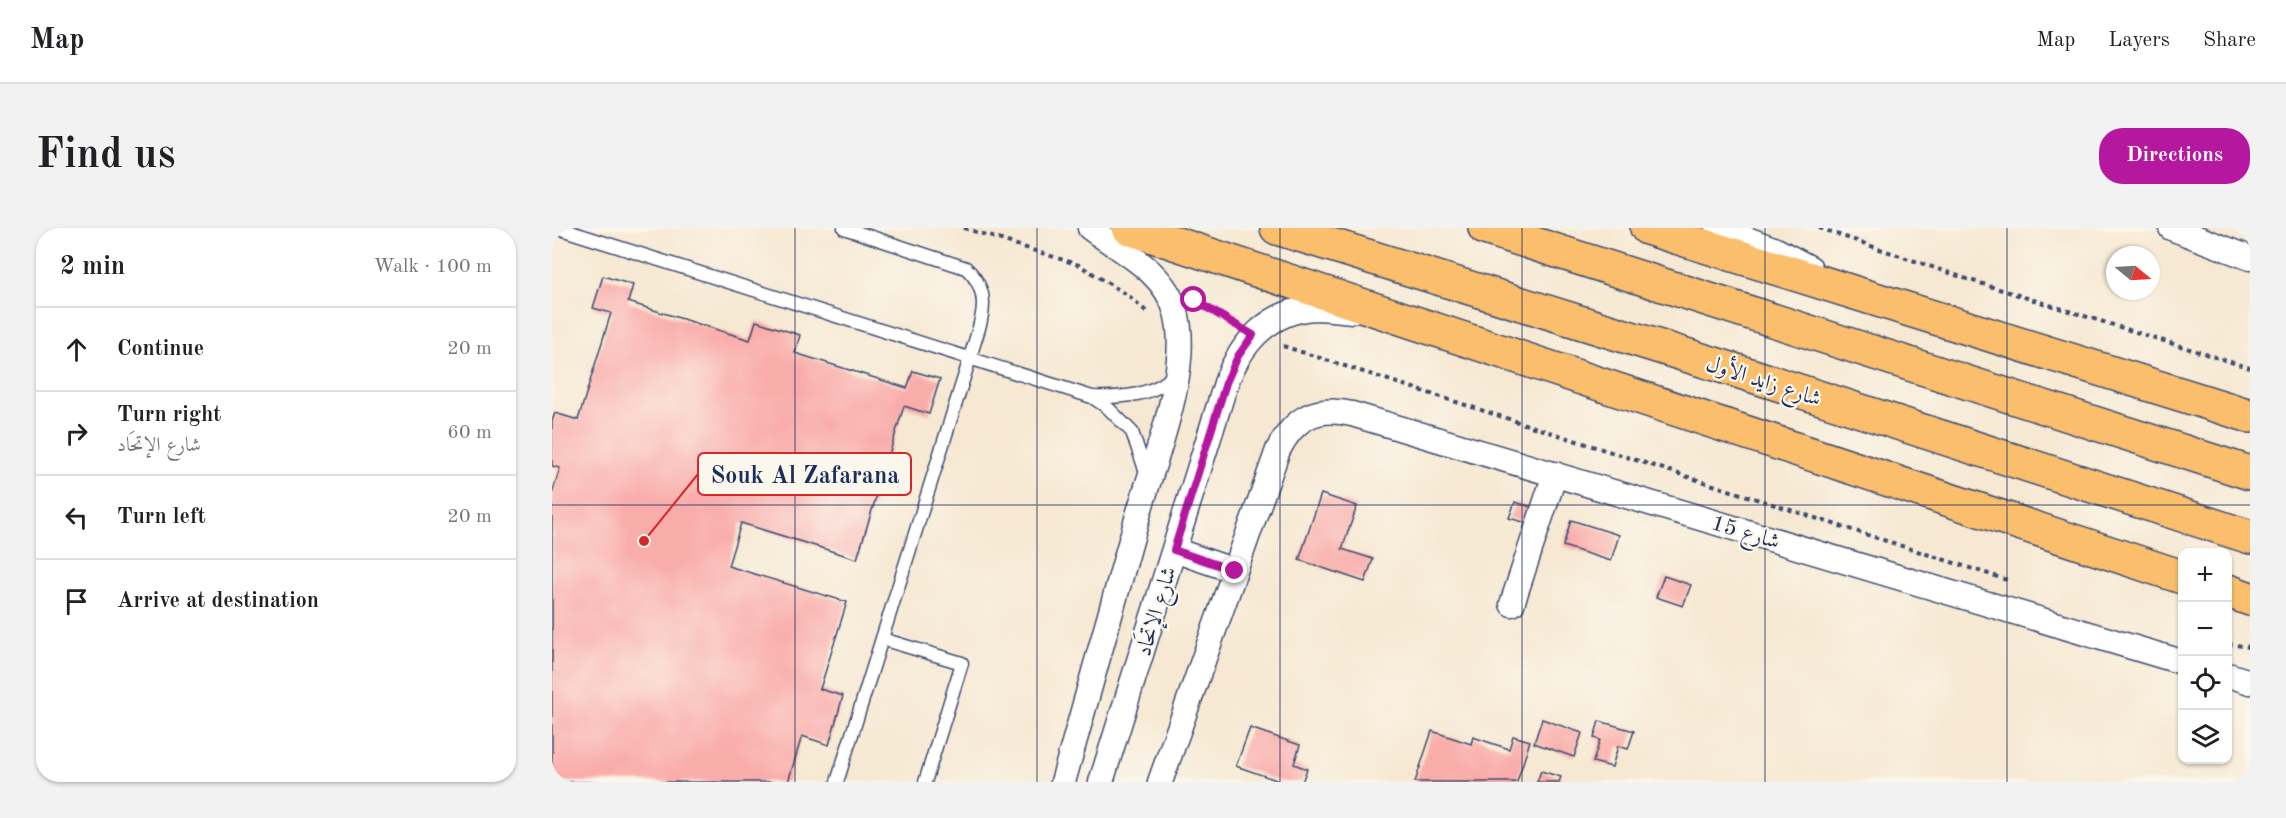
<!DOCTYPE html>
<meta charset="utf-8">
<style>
:root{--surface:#fff;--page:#f2f2f2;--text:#202124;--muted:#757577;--line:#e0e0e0;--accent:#b5179e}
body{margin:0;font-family:"Old Standard TT",Amiri,serif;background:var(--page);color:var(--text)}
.controls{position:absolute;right:18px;bottom:18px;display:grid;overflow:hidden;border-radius:12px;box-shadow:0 2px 4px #0004}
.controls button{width:54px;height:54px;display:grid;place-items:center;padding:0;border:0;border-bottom:2px solid var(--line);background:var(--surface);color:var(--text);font:30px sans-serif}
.compass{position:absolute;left:1554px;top:18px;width:54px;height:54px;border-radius:50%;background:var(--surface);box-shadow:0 2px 4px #0004;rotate:108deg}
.stop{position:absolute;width:18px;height:18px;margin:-14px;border:4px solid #b5179e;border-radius:50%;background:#fff}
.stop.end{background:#b5179e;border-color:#fff;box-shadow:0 2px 6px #0008}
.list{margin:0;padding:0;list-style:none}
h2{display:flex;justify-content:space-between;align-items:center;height:78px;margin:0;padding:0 24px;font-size:26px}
h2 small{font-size:20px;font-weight:400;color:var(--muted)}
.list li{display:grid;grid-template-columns:39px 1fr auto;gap:18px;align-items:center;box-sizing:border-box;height:84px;padding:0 24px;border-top:2px solid var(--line)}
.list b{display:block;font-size:22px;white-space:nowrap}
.list p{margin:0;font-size:20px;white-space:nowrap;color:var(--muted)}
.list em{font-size:20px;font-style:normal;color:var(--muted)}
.icon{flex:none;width:33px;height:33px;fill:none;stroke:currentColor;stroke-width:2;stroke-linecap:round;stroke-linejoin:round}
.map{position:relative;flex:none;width:1698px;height:554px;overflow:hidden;border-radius:24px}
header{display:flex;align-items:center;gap:36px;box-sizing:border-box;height:84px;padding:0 30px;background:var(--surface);border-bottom:2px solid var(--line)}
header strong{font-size:28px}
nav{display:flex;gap:33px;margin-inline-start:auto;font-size:21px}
.intro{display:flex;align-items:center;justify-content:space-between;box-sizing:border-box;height:144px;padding:0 36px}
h1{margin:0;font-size:42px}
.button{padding:15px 27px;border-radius:24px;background:var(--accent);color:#fff;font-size:21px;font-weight:700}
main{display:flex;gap:36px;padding:0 36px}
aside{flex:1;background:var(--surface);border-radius:24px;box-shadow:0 2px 4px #0004}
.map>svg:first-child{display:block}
.building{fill:#f9adab}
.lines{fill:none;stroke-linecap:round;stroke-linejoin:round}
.service-casing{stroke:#3c4b6f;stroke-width:15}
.minor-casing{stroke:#3c4b6f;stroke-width:27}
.primary-casing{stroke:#3c4b6f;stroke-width:36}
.path{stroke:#3c4b6f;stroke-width:4;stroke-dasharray:4.5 4.5;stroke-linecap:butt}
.service{stroke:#fff;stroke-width:12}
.minor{stroke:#fff;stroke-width:24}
.primary{stroke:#fabe6d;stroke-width:33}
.route{stroke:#b5179e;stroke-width:8}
.grid{fill:none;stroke:#1b2f5e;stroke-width:1.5;stroke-opacity:0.55}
.labels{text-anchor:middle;stroke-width:4.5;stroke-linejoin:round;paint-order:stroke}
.street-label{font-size:22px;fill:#1b2f5e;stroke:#fbf7ec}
.leader{fill:none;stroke:#d62828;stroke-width:2}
.callout-dot{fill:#d62828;stroke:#fbf7ec;stroke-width:2}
.callout{fill:#fbf7ec;stroke:#d62828;stroke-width:2}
.callout-label{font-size:24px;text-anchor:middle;font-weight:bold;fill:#1b2f5e}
</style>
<header>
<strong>Map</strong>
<nav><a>Map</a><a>Layers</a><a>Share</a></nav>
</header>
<div class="intro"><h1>Find us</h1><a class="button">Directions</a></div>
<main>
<aside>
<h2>2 min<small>Walk · 100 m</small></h2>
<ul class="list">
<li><svg class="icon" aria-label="ahead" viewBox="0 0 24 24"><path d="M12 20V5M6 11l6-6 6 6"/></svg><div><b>Continue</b></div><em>20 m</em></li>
<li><svg class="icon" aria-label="right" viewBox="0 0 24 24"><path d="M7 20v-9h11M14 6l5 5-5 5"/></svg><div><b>Turn right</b><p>شارع الإتحَاد</p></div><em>60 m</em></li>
<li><svg class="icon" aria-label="left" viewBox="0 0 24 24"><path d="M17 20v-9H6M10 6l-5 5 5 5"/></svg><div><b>Turn left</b></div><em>20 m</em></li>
<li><svg class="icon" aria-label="arrive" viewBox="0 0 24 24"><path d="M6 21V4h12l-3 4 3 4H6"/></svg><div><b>Arrive at destination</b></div></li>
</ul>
</aside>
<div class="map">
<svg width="1698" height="554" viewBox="0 0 1698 554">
<rect width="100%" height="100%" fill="#fbf7ec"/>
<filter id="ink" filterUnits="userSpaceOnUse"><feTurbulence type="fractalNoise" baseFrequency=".0167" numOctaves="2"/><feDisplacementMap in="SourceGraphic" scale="12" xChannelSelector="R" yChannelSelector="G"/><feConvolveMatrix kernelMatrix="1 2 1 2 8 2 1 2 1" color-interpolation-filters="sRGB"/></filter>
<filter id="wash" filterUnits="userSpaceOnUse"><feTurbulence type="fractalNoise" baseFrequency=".008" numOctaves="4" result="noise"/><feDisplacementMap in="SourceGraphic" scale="24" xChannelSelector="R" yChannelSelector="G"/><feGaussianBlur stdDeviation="1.35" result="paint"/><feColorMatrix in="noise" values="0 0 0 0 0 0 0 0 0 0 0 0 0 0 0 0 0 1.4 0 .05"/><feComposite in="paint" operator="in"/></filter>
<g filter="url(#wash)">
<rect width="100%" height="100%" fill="#f6e8d2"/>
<g id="blocks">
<!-- building -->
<path class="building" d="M 51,48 L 81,57 L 76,74 L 198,112 L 204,93 L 248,107 L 243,125 L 355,160 L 361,143 L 388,151 L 377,186 L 352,178 L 305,331 L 189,295 L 176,338 L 295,374 L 268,461 L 291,468 L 277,517 L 250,508 L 236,554 L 0,554 L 0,266 L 8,240 L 0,238 L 0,193 L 3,185 L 26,192 L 59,85 L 41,80 Z
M 769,266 L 805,278 L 790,321 L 821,331 L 813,354 L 747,332 Z
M 963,274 L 979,279 L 975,295 L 957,290 Z
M 1019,292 L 1067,307 L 1059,333 L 1011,318 Z
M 1112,348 L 1139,357 L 1131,378 L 1104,369 Z
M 990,491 L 1030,505 L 1022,529 L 982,515 Z
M 1047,493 L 1082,503 L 1076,521 L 1066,518 L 1060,539 L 1041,534 L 1048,512 L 1042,510 Z
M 698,500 L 748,517 L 742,536 L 755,541 L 750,554 L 730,554 L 684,538 Z
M 880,503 L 919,516 L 921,509 L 957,521 L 961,508 L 978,513 L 965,554 L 863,554 Z
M 989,543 L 1009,549 L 1007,554 L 985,554 Z"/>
</g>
</g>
<g filter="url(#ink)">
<use href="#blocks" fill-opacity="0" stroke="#3c4b6f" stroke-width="1.5"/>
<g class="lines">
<!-- service casing -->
<g class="service-casing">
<path id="service" d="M 6,0 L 540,169 L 555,179 L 580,204 L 596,250
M 541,169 C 569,170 602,168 622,147
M 330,411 L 410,435 L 373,554
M 285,554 L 418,130 C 427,96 444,68 414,40 L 292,0"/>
</g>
<!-- minor casing -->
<g class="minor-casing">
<path id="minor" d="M 1166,0 L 1224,22 L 1258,40
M 1619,0 L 1698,30
M 622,322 L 683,343
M 960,376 L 1003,246
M 1676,447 L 1698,454
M 511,554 C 536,466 560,379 585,291 C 601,233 640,143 624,84 C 612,42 570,24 538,0
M 549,554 L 674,155 C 689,115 717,83 762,80 C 775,80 788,82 800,83
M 608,554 L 726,222 C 743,189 764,178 800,186 L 1630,434"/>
</g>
<!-- primary casing -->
<g class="primary-casing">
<path id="primary" d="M 577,0 L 1630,349
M 725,0 L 1198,147 L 1698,309
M 933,0 L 1698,245
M 1095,0 L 1698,188
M 1676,363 L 1698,371"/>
</g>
<!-- path -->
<path class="path" d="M 412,0 L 527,37 L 577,68 L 595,84
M 1267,0 L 1415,51 L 1698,140
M 649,76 L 681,95
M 731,118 L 1455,352
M 1676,416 L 1698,419"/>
<!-- service -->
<use href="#service" class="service"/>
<!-- minor -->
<use href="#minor" class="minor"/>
<!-- primary -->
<use href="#primary" class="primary"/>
</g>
</g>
<g class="lines" filter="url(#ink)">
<!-- route -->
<path class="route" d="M 642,72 L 701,107 L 686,128 L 674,155 L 622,322 L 683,343"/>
</g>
<!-- grid -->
<path class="grid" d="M 243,0 L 243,554M 485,0 L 485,554M 728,0 L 728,554M 970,0 L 970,554M 1213,0 L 1213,554M 1455,0 L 1455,554M 0,277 L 1698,277"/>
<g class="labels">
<!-- street labels -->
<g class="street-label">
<text transform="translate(1212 152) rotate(18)" y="8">شارع زايد الأول</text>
<text transform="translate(1194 303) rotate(17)" y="8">شارع 15</text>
<text transform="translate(603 383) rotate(-73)" y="8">شارع الإتحَاد</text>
</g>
</g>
<!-- callouts -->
<path class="leader" d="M92 313L146 246"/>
<circle class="callout-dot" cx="92" cy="313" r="6"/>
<rect class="callout" x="146" y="225" width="213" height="42" rx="6"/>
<g class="callout-label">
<text x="253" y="255">Souk Al Zafarana</text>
</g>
</svg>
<div class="controls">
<button>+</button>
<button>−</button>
<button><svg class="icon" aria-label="locate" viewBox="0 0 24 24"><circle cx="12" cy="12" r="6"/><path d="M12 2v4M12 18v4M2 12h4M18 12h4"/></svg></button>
<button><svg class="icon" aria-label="layers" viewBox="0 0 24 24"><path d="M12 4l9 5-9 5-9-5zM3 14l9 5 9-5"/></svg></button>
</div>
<svg class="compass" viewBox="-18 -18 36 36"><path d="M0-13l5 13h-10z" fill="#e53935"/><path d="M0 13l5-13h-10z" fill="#757577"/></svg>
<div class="stop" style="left:642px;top:72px"></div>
<div class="stop end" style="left:683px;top:343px"></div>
</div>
</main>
